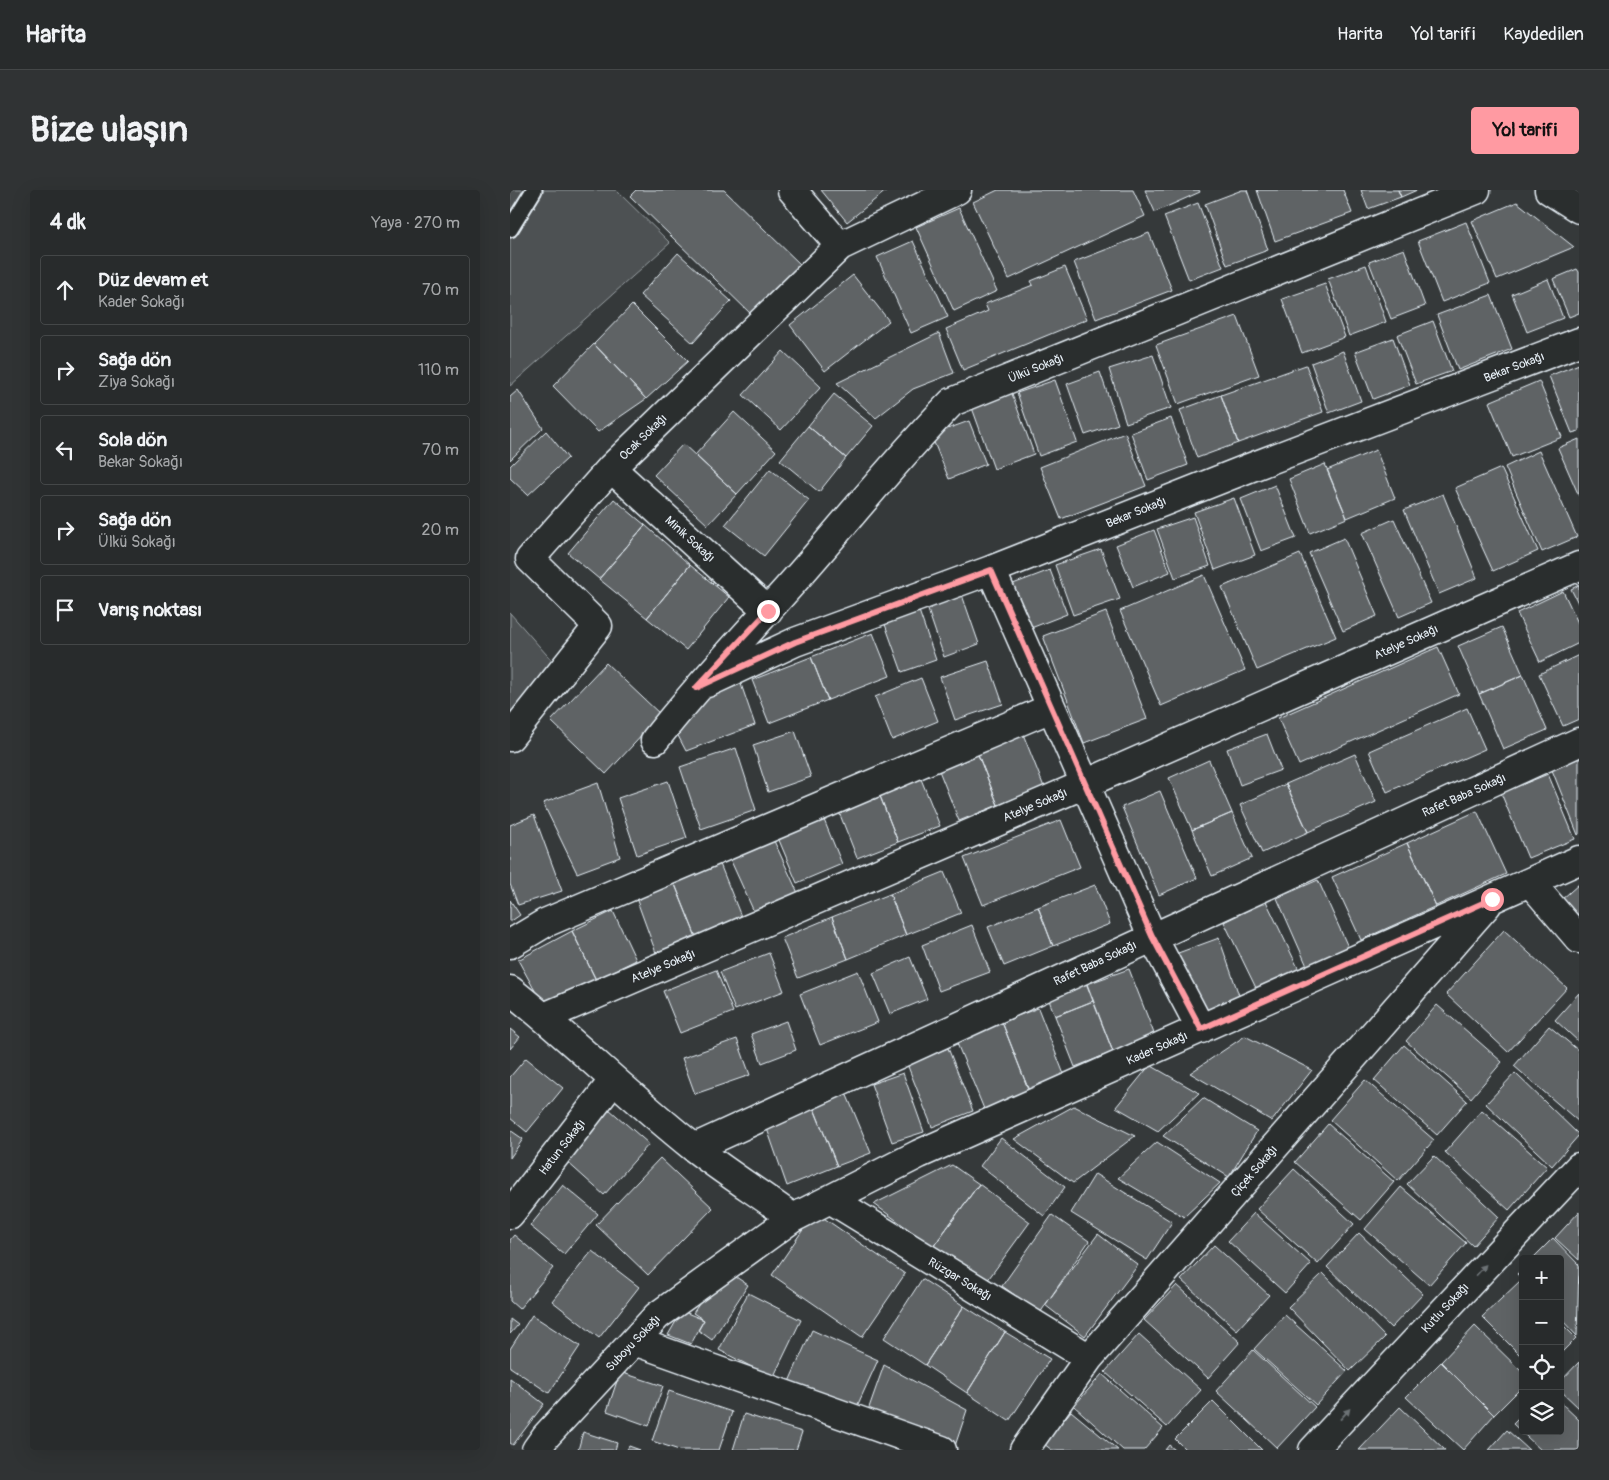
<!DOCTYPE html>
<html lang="tr">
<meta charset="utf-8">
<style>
:root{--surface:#282b2c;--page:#303334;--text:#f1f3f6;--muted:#a5a7a9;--line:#444748;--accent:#ff9aa2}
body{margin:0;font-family:Pangolin,sans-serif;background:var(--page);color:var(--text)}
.controls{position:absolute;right:15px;bottom:15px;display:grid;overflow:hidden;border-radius:5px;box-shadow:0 5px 20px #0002}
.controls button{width:45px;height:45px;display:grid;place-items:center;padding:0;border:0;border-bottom:1px solid var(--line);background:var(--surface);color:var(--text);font:25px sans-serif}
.stop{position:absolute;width:15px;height:15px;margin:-11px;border:4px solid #ff9aa2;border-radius:50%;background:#fff}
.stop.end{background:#ff9aa2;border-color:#fff;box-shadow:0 1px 5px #0008}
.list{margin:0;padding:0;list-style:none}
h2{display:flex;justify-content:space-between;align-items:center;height:65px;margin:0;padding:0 20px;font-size:21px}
h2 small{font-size:16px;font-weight:400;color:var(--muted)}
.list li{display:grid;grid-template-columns:32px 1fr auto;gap:15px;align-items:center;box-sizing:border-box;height:70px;margin:0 10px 10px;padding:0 10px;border:1px solid var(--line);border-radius:5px}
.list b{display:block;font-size:19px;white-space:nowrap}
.list p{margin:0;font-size:16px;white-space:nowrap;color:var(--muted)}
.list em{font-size:16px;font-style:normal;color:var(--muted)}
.icon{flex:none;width:28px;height:28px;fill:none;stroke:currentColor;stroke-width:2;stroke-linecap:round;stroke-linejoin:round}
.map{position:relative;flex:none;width:1069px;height:1260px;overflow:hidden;border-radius:5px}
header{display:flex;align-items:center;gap:30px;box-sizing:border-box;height:70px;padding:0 25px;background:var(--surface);border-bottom:1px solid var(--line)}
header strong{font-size:24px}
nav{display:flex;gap:28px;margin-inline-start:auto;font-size:18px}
.intro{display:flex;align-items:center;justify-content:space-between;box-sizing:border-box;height:120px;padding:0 30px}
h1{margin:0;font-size:35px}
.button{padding:12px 22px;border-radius:5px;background:var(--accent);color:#111;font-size:18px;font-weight:700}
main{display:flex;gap:30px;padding:0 30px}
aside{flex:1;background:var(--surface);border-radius:5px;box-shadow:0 5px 20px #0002}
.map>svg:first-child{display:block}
.green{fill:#4d5152;stroke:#9aa1a5}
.building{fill:#5f6365;stroke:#e8f1f8}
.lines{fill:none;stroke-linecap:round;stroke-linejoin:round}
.service-casing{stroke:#e8f1f8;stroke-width:19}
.minor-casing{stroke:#e8f1f8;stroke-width:31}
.primary-casing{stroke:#e8f1f8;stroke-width:31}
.service{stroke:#2a2d2e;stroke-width:15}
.minor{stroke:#2a2d2e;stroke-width:28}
.primary{stroke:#2a2d2e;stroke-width:28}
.oneway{fill:#6c7275}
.route{stroke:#ff9aa2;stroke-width:6}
.labels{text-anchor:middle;stroke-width:4;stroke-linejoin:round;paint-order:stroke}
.street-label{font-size:12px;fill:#e8f1f8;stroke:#2a2d2e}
</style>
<header>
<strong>Harita</strong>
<nav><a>Harita</a><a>Yol tarifi</a><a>Kaydedilen</a></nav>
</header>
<div class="intro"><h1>Bize ulaşın</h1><a class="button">Yol tarifi</a></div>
<main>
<aside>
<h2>4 dk<small>Yaya · 270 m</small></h2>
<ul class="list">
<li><svg class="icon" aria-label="ahead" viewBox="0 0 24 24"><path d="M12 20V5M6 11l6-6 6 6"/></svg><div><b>Düz devam et</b><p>Kader Sokağı</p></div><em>70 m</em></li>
<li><svg class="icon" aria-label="right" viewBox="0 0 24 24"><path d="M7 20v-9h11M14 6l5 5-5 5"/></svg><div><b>Sağa dön</b><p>Ziya Sokağı</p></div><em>110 m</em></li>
<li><svg class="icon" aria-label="left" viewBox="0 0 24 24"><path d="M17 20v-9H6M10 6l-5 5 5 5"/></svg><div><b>Sola dön</b><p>Bekar Sokağı</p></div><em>70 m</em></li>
<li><svg class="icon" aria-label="right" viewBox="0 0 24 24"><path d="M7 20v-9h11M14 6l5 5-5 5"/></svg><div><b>Sağa dön</b><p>Ülkü Sokağı</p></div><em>20 m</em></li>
<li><svg class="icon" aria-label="arrive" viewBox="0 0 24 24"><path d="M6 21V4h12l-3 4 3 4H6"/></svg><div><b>Varış noktası</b></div></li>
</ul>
</aside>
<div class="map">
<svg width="1069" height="1260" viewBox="0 0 1069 1260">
<rect width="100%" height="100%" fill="#35393a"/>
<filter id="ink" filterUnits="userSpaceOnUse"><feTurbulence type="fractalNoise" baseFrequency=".02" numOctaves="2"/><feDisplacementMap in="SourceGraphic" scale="10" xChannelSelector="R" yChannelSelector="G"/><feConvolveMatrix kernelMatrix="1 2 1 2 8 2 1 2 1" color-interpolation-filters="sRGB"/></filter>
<g filter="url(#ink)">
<!-- green -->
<path class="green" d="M 0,0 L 106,0 L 160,53 L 0,196 Z
M 0,423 L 44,473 L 0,531 Z"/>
<!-- building -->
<path class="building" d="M 126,0 L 214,0 L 294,78 L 245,128 L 120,6 Z
M 311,0 L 377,0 L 337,32 Z
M 488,0 L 623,0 L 635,26 L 499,89 L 463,12 Z
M 635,0 L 689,0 L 690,2 L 645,22 Z
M 732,0 L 737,0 L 758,60 L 717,75 L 695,14 Z
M 747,0 L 833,0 L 842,23 L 765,51 Z
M 851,0 L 888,0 L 891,7 L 858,19 Z
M 888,0 L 907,0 L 891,7 Z
M 1007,12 L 1064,57 L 987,89 L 962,31 Z
M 688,13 L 713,77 L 679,90 L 654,26 Z
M 449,18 L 487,101 L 444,121 L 406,37 Z
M 956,32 L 980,93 L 932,112 L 908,51 Z
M 639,43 L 662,100 L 586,129 L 564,72 Z
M 403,51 L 438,127 L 401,143 L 367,67 Z
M 894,59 L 915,116 L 881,129 L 859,72 Z
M 168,63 L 221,111 L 183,153 L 130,105 Z
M 856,75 L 876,132 L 839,146 L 818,89 Z
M 555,77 L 577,129 L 453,180 L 436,139 L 478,121 L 475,114 L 523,95 L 521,91 Z
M 1067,79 L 1069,82 L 1069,123 L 1059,127 L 1043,89 Z
M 343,85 L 379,131 L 315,181 L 280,135 Z
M 1038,89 L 1053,128 L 1017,142 L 1002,104 Z
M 815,94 L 835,147 L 792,163 L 772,109 Z
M 981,105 L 1002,159 L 948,180 L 927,125 Z
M 122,115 L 178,171 L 136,209 L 84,154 Z
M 727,126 L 749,185 L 668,214 L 646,155 Z
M 923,131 L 942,181 L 906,194 L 887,145 Z
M 429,143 L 444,183 L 403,199 L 366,228 L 327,193 Z
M 883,148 L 900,195 L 863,209 L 845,162 Z
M 84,154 L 136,209 L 88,242 L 43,196 Z
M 273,161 L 311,197 L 271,240 L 233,205 Z
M 833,161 L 851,211 L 819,223 L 801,173 Z
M 643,165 L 661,218 L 616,233 L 599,179 Z
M 1069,174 L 1069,241 L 1062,243 L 1039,186 Z
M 796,175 L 813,222 L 728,253 L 711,205 Z
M 590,182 L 608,234 L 575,245 L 557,194 Z
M 545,190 L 567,252 L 529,266 L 507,203 Z
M 1029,191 L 1052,247 L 1002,267 L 979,212 Z
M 8,200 L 33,238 L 0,270 L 0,207 Z
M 501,201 L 524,264 L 484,279 L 461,215 Z
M 324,204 L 363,236 L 336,268 L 298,236 Z
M 711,205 L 728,253 L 687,268 L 670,220 Z
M 224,222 L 266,261 L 227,304 L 185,265 Z
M 661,228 L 678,275 L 638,290 L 621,243 Z
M 459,231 L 476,274 L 439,289 L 423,250 L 429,242 Z
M 298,236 L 336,268 L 309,302 L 270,270 Z
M 36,241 L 58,268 L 18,305 L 0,288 L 0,276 Z
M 615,243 L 636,296 L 551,329 L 530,277 Z
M 1069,249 L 1069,306 L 1048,258 Z
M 173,254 L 227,304 L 198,335 L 144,285 Z
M 866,260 L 885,308 L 837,328 L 817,280 Z
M 1029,261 L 1067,347 L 1032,362 L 995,277 Z
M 815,274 L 837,328 L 800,343 L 779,289 Z
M 991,278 L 1028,361 L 983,381 L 945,298 Z
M 260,279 L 299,310 L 254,366 L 215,335 Z
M 765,295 L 786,348 L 751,361 L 731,309 Z
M 933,304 L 967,388 L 929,404 L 894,320 Z
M 724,308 L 745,365 L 705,380 L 684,322 Z
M 104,309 L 135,335 L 89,389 L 58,363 Z
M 683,327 L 700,376 L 665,388 L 647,339 Z
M 884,329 L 921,413 L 889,427 L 852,343 Z
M 135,335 L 180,375 L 137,428 L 89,389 Z
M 644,340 L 660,382 L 623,397 L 606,355 Z
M 834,348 L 867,426 L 833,441 L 799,363 Z
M 591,359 L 610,409 L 563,425 L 545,375 Z
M 790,364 L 826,447 L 747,480 L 712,397 Z
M 180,375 L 219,407 L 176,460 L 137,428 Z
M 540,380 L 557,424 L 521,438 L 503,394 Z
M 694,385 L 735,480 L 651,516 L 610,421 Z
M 1069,395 L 1069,415 L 1061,399 Z
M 1053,401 L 1069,435 L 1069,453 L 1030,472 L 1007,423 Z
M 451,402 L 469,454 L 434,467 L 416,414 Z
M 407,415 L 426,470 L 392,482 L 372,426 Z
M 596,422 L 637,529 L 574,553 L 533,446 Z
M 992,437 L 1013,485 L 969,504 L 948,456 Z
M 363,443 L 380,486 L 318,510 L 301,467 Z
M 928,457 L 949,504 L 789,575 L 768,528 Z
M 1069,465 L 1069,529 L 1053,536 L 1029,484 Z
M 301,467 L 318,510 L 259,533 L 242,490 Z
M 478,471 L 493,514 L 445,530 L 430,487 Z
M 96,473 L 151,525 L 96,584 L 41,531 Z
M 1013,485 L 1037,540 L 993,559 L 969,504 Z
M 411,488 L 428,531 L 382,550 L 365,507 Z
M 231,494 L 245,535 L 176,561 L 164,538 L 189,510 Z
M 957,518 L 975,559 L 877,602 L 859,561 Z
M 285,541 L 301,587 L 258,602 L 243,555 Z
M 513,544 L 534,597 L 488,615 L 467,562 Z
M 757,544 L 771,580 L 730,595 L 717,559 Z
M 226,558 L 246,620 L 191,639 L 170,577 Z
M 467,562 L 488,615 L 449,631 L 428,578 Z
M 845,564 L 866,612 L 798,642 L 776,594 Z
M 1069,568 L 1069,644 L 1068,645 L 1042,580 Z
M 699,570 L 722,623 L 682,640 L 659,588 Z
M 409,584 L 430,636 L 388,652 L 368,601 Z
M 1038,584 L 1065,649 L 1018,668 L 991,603 Z
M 158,591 L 177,648 L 127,665 L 108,608 Z
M 88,593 L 110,667 L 67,683 L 33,613 Z
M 776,594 L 798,642 L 752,663 L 730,615 Z
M 368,601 L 388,652 L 347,668 L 327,617 Z
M 650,601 L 687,688 L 649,705 L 612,617 Z
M 967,621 L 996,684 L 926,716 L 897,653 Z
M 722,623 L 742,668 L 702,686 L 682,640 Z
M 24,625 L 52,701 L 8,715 L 0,694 L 0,635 Z
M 312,625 L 332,674 L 287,693 L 266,643 Z
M 551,630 L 570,677 L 473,715 L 454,668 Z
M 259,640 L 288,703 L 245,724 L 216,660 Z
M 897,653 L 926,716 L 851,750 L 822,687 Z
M 210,674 L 232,729 L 186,747 L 164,692 Z
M 434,682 L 451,723 L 396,745 L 380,704 Z
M 808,690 L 838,757 L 797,776 L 767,708 Z
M 164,692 L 186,747 L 146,763 L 126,708 Z
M 1069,694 L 1069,729 L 1051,710 Z
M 585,695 L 600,734 L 543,756 L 528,717 Z
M 380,704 L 396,745 L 338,769 L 322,727 Z
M 0,710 L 10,725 L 0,732 Z
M 756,711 L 789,780 L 747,800 L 714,732 Z
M 528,717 L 543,756 L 494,776 L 478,737 Z
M 103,721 L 126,770 L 86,790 L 62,741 Z
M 322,727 L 338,769 L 288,788 L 272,748 Z
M 462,735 L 480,782 L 429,801 L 412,755 Z
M 994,740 L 1057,798 L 998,862 L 936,804 Z
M 62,741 L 86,790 L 34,817 L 8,770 Z
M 709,748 L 731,811 L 691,826 L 668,763 Z
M 259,763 L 274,801 L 225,820 L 210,782 Z
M 400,767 L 417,809 L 380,824 L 363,783 Z
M 619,779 L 645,846 L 603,862 L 577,794 Z
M 206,780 L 223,822 L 170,843 L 153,801 Z
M 348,781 L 368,832 L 310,855 L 290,804 Z
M 575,790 L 583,811 L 545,826 L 537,805 Z
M 1069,803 L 1069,852 L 1045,830 Z
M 583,811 L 603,862 L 565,877 L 545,826 Z
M 927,815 L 992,872 L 961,908 L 896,851 Z
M 528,818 L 555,887 L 519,901 L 492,832 Z
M 276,831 L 286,860 L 252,873 L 241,844 Z
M 492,832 L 519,901 L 474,919 L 446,851 Z
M 1039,836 L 1069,861 L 1069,932 L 1004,876 Z
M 0,839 L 10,847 L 0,859 Z
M 735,846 L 802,880 L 762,931 L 680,883 Z
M 227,849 L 240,885 L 185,904 L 172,868 Z
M 894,855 L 957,911 L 927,945 L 864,890 Z
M 438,858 L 463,921 L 422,937 L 397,874 Z
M 16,868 L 53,898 L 17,942 L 0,928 L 0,887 Z
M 640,875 L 689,903 L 648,941 L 606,917 Z
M 393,883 L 414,942 L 382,952 L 361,894 Z
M 1005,883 L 1069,945 L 1042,976 L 976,914 Z
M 855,890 L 924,950 L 888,991 L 820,930 Z
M 336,903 L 361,963 L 327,976 L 303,916 Z
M 693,908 L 747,941 L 719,987 L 653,946 Z
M 303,916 L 327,976 L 277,996 L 255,933 Z
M 564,916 L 625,946 L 563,993 L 504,949 Z
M 99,919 L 139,954 L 94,1005 L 55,970 Z
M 972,920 L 1037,977 L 999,1020 L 935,962 Z
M 818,934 L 884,992 L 851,1030 L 785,972 Z
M 0,940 L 13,949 L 0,968 Z
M 491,948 L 555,997 L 534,1026 L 470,976 Z
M 647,952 L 710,993 L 674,1027 L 608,988 Z
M 924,966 L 989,1027 L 963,1056 L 897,994 Z
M 150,968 L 203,1018 L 138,1085 L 86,1035 Z
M 442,975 L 469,994 L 423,1057 L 364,1014 Z
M 784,979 L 844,1034 L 808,1074 L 747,1019 Z
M 585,984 L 662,1032 L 637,1070 L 561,1023 Z
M 469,994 L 520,1032 L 474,1095 L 423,1057 Z
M 53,995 L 88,1024 L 54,1064 L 20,1036 Z
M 891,997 L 956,1053 L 919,1095 L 855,1039 Z
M 305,1022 L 395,1084 L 352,1147 L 262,1085 Z
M 1069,1022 L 1069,1070 L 1045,1048 Z
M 744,1023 L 801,1074 L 775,1103 L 718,1051 Z
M 542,1025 L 579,1051 L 530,1123 L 492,1096 Z
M 849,1043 L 913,1104 L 881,1138 L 817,1077 Z
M 588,1044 L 628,1075 L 575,1146 L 535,1115 Z
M 4,1045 L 43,1078 L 9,1119 L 0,1111 L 0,1050 Z
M 1043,1048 L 1069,1075 L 1067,1146 L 1050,1128 L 1050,1069 L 1022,1069 Z
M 704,1055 L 759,1105 L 727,1140 L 671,1090 Z
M 82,1061 L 129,1097 L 89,1148 L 42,1111 Z
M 1013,1078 L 1013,1090 L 1007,1084 Z
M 220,1083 L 238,1095 L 202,1150 L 188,1140 L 194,1130 L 183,1123 L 204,1092 L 211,1097 Z
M 813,1083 L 875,1147 L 840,1181 L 778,1117 Z
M 412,1089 L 454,1116 L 415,1175 L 374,1148 Z
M 1010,1091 L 1013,1094 L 1013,1168 L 972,1127 Z
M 667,1095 L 730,1152 L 698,1188 L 634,1130 Z
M 238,1103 L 291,1130 L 263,1188 L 209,1160 Z
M 454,1116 L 495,1142 L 457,1203 L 415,1175 Z
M 172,1121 L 194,1130 L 181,1154 L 158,1145 Z
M 22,1125 L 70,1156 L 39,1203 L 0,1177 L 0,1159 Z
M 775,1125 L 837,1181 L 806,1215 L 744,1159 Z
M 0,1129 L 8,1135 L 0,1144 Z
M 1050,1132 L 1066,1148 L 1050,1164 Z
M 965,1136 L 1013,1183 L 1013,1196 L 984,1225 L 931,1172 Z
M 302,1140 L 368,1170 L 344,1223 L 278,1194 Z
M 495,1142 L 540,1169 L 499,1231 L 457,1203 Z
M 629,1144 L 691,1200 L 657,1237 L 595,1182 Z
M 743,1160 L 805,1217 L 767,1258 L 706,1201 Z
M 931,1172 L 984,1225 L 953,1260 L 896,1207 Z
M 1069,1172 L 1069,1218 L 1050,1200 L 1050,1192 Z
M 374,1175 L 457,1220 L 444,1259 L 355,1229 Z
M 110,1182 L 153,1196 L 139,1236 L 97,1221 Z
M 592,1184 L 653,1238 L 634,1260 L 613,1260 L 564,1216 Z
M 0,1188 L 34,1214 L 3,1255 L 0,1253 Z
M 159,1201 L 222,1222 L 209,1260 L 169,1260 L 142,1251 Z
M 703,1211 L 752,1260 L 676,1260 L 665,1249 Z
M 1050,1212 L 1069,1230 L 1069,1260 L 1031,1260 L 1003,1234 L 1013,1224 L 1013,1241 L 1050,1241 Z
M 890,1217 L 935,1260 L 849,1260 Z
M 561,1221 L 608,1260 L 542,1260 L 534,1254 Z
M 234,1224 L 292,1242 L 286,1260 L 223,1260 Z
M 997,1240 L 1019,1260 L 979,1260 Z
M 73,1242 L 107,1253 L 105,1260 L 68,1260 Z
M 659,1255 L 665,1260 L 655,1260 Z
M 119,1256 L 130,1260 L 117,1260 Z"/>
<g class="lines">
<!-- service casing -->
<g class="service-casing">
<path id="service" d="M 0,39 L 24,0"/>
</g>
<!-- minor casing -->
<g class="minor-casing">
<path id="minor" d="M 282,0 L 330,56
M 101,278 L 258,421
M 481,380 L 642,746 L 691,839
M 197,493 L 285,452 L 481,380 L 739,278 L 1069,152
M 0,547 L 88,436 L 20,369 L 101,278 L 330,56 L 447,0
M 145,550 C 191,491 243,438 292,382 C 342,325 389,266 442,212 L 966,0
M 1020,692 L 1069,749
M 0,754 L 35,733 L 541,518
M 0,800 C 63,850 120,907 183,957 C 215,982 250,1004 283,1028
M 34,827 L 575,594 L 1069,376
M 184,958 L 1069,552
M 320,1009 L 579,1168
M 0,1024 L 103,891
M 124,1151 L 432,1260
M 26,1260 L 36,1246 L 147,1126 L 283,1028 L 409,964 L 1069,670
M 514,1260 L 579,1168 L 977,715
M 803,1260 L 1069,977"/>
</g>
<!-- primary casing -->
<g class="primary-casing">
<path id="primary" d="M 1039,0 L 1069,19"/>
</g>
<!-- service -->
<use href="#service" class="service"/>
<!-- minor -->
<use href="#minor" class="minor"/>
<!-- primary -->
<use href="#primary" class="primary"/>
</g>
<!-- one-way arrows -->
<defs><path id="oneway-solid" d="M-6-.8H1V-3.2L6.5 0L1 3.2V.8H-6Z" transform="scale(1.25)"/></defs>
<g class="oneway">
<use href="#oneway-solid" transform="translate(971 1080) rotate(-47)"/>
<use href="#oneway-solid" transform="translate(835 1224) rotate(-48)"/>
</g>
</g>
<g class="lines" filter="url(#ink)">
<!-- route -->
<path class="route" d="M 258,421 L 186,498 L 285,452 L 481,380 L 642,746 L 691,839 L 982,709"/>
</g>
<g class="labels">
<!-- street labels -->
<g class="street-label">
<text transform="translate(1004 177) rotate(-21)" y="4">Bekar Sokağı</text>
<text transform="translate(526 178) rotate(-22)" y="4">Ülkü Sokağı</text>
<text transform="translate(133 247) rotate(-44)" y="4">Ocak Sokağı</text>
<text transform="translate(626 322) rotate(-22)" y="4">Bekar Sokağı</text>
<text transform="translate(180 349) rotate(42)" y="4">Minik Sokağı</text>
<text transform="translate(896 452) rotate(-24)" y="4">Atelye Sokağı</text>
<text transform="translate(954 605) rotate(-24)" y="4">Rafet Baba Sokağı</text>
<text transform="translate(525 615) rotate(-23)" y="4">Atelye Sokağı</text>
<text transform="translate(585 773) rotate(-25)" y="4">Rafet Baba Sokağı</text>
<text transform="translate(153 776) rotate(-23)" y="4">Atelye Sokağı</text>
<text transform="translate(647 858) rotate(-24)" y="4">Kader Sokağı</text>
<text transform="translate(52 957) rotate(-52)" y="4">Hatun Sokağı</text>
<text transform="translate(744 981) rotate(-49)" y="4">Çiçek Sokağı</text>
<text transform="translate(450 1089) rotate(31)" y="4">Rüzgar Sokağı</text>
<text transform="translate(935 1118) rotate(-47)" y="4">Kutlu Sokağı</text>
<text transform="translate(123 1153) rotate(-46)" y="4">Suboyu Sokağı</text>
</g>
</g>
</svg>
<div class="controls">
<button>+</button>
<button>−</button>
<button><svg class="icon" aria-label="locate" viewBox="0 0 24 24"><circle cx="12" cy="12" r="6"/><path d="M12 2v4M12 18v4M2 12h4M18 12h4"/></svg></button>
<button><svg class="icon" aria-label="layers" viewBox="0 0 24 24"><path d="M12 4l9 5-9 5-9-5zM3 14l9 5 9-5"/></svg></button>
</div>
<div class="stop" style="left:982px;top:709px"></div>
<div class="stop end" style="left:258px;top:421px"></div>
</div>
</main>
